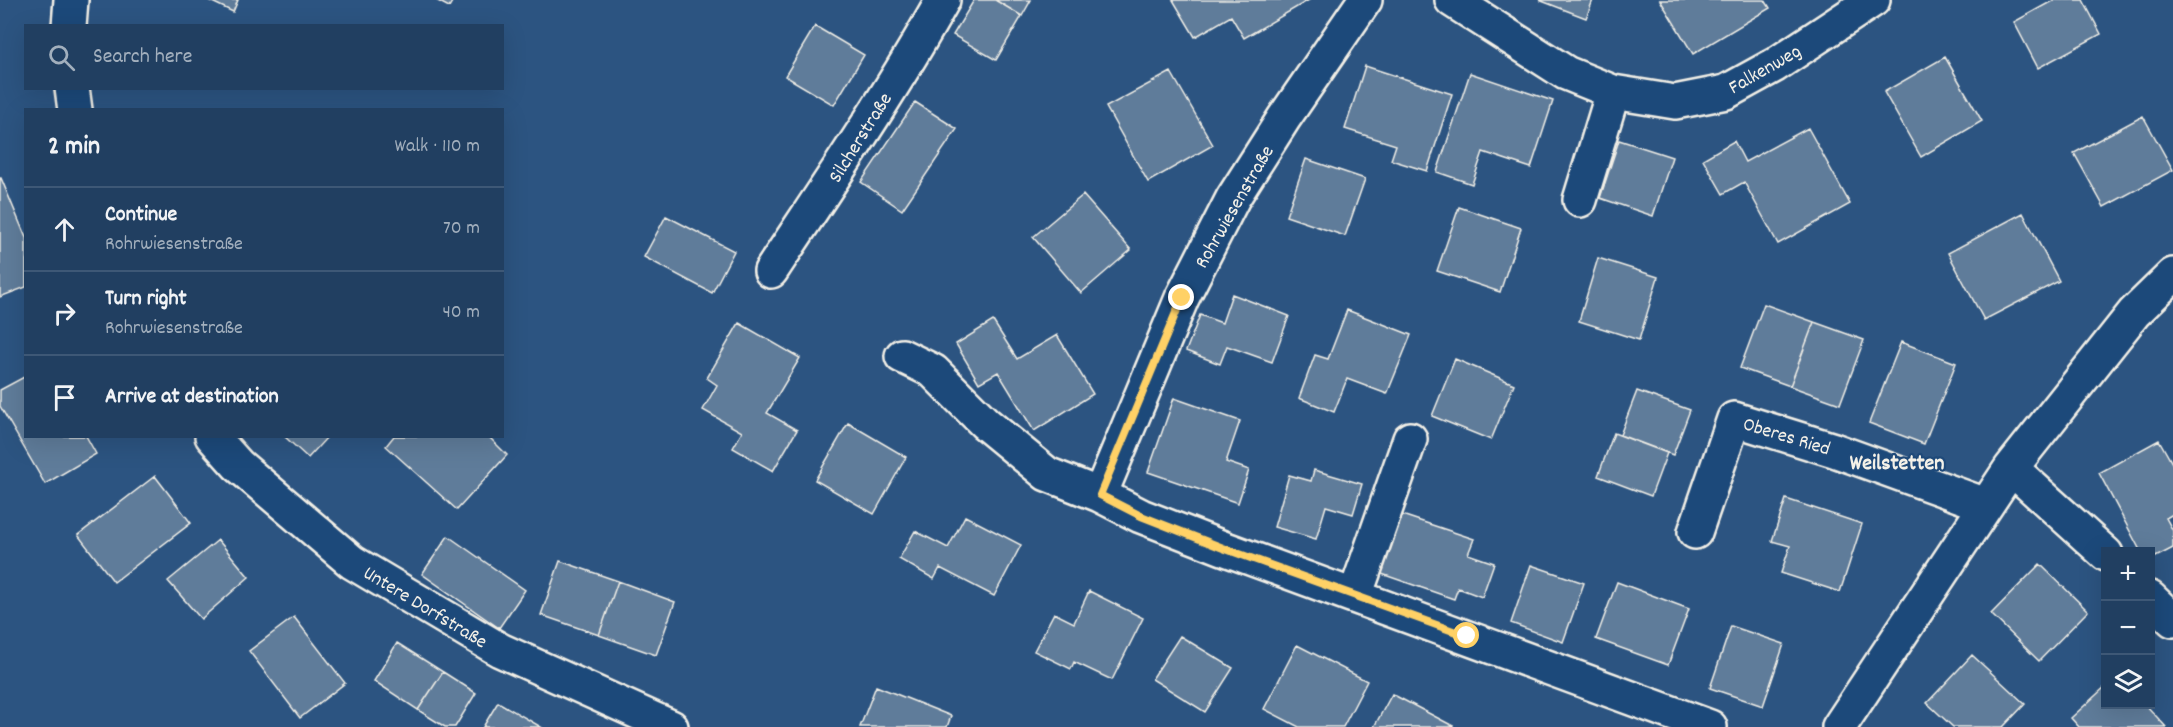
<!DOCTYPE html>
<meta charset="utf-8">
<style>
:root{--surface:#213f61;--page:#294667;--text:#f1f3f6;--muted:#a2afbd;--line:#3e5876}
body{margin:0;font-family:Dekko,sans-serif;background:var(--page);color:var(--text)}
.controls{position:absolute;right:18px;bottom:18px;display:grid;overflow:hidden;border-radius:0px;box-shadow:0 6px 24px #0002}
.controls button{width:54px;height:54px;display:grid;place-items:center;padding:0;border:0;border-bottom:2px solid var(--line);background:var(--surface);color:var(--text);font:30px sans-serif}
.stop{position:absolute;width:18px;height:18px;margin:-14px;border:4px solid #ffd166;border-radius:50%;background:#fff}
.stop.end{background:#ffd166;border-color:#fff;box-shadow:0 2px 6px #0008}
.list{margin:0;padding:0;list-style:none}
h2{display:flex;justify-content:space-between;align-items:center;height:78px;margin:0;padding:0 24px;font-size:26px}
h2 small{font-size:20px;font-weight:400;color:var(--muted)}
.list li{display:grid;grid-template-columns:39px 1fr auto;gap:18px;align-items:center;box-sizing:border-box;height:84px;padding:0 24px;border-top:2px solid var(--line)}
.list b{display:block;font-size:22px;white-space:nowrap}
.list p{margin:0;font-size:20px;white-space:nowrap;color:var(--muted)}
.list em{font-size:20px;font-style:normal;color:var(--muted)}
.icon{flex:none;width:33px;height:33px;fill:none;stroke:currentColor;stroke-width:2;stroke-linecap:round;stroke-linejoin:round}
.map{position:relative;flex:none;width:2173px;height:727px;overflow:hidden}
.search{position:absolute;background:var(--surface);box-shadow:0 6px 24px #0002;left:24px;top:24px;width:480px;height:66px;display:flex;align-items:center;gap:15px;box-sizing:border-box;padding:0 21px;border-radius:0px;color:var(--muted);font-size:22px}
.panel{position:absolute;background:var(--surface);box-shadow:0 6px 24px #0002;left:24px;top:108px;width:480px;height:330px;border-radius:0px}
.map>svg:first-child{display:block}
.building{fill:#5e7b9a;stroke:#f4f1e8;stroke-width:1.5}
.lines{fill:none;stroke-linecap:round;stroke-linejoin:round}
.minor-casing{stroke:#f4f1e8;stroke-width:38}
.minor{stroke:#1f4a7a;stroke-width:33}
.route{stroke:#ffd166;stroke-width:8}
.labels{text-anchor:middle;stroke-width:4.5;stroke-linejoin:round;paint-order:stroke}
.street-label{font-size:20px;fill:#f4f1e8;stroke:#1f4a7a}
.quarter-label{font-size:22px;font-weight:bold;fill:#f4f1e8;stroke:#1f4a7a}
</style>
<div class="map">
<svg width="2173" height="727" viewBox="0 0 2173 727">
<rect width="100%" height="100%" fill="#2c5481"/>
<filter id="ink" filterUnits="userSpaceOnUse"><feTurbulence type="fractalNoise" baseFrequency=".0167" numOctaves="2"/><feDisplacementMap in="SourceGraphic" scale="12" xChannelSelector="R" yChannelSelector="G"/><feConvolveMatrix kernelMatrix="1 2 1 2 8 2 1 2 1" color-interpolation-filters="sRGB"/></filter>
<g filter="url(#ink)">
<!-- building -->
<path class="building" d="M 208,0 L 238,0 L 233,12 Z
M 436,0 L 453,0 L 449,7 Z
M 974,0 L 995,0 L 1022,16 L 996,60 L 953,35 Z
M 995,0 L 1031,0 L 1022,16 Z
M 1173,0 L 1309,0 L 1244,38 L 1231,16 L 1195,37 Z
M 1539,0 L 1593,0 L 1586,18 Z
M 1660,0 L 1765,0 L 1770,8 L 1693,54 Z
M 2054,0 L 2083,0 L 2101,34 L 2038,68 L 2014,22 Z
M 815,26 L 864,55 L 834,105 L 785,76 Z
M 1945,57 L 1982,121 L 1921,157 L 1884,92 Z
M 1365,66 L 1452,94 L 1427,171 L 1391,160 L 1396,145 L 1345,129 Z
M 1171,72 L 1213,145 L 1148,182 L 1106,107 Z
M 1470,73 L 1553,101 L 1531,168 L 1483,152 L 1472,184 L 1437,172 Z
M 915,102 L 957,129 L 902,210 L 861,182 Z
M 2143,116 L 2173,170 L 2104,207 L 2074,153 Z
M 1808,128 L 1850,204 L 1778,244 L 1744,182 L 1723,194 L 1703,159 L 1734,141 L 1745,162 Z
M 1619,140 L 1672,157 L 1653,216 L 1600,198 Z
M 1306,159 L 1365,179 L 1345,236 L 1286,216 Z
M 0,178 L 1,178 L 26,238 L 26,287 L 0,297 Z
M 1083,195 L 1131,250 L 1081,293 L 1033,237 Z
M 1459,207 L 1521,228 L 1500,292 L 1437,271 Z
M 2023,213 L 2059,281 L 1984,320 L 1948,253 Z
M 666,216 L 734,251 L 712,293 L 644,257 Z
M 1598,258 L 1658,277 L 1639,340 L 1579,321 Z
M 1232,294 L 1289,316 L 1272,362 L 1227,346 L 1220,364 L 1186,351 L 1200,315 L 1222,323 Z
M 1764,304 L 1814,322 L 1790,386 L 1740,368 Z
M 1347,310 L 1411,335 L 1387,394 L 1347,379 L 1334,412 L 1299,398 L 1315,355 L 1328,359 Z
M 993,321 L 1017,359 L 1057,335 L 1093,394 L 1034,431 L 998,372 L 979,383 L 956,344 Z
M 1814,322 L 1864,340 L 1840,404 L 1790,386 Z
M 739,323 L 800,358 L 767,413 L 797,430 L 773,471 L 733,448 L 742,432 L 703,410 L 717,385 L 707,378 Z
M 1901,342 L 1956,363 L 1924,444 L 1869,423 Z
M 1455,359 L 1514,384 L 1491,440 L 1432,416 Z
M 26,376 L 26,436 L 86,436 L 96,454 L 45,484 L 0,406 L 0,390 Z
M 1637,391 L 1690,410 L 1673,455 L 1620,435 Z
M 1174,398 L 1240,421 L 1226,462 L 1249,470 L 1238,503 L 1148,472 Z
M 848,423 L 906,457 L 874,514 L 815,480 Z
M 1614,433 L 1667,453 L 1651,496 L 1598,476 Z
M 284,436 L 328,436 L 308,458 Z
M 394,436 L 488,436 L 507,455 L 457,510 L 386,446 Z
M 2159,440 L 2173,465 L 2173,514 L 2166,518 L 2173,531 L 2173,548 L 2150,560 L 2150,552 L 2141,552 L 2099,473 Z
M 1314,470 L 1362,484 L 1353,514 L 1326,506 L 1316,539 L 1274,527 L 1289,475 L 1311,481 Z
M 155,476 L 191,523 L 114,582 L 78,535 Z
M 1786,499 L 1862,524 L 1840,592 L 1781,573 L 1790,546 L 1772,541 Z
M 1399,514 L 1474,539 L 1468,554 L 1494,563 L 1482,597 L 1458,588 L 1454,599 L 1379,573 Z
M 965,516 L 1021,545 L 994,596 L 940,568 L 934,579 L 899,559 L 915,531 L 948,548 Z
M 448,536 L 525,590 L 499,628 L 422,574 Z
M 218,540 L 249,577 L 201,619 L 168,581 Z
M 560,561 L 618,581 L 599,635 L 541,615 Z
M 2040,564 L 2088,611 L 2039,661 L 1991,614 Z
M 1531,565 L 1584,583 L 1563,642 L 1511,623 Z
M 618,581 L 675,602 L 656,655 L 599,635 Z
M 1617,582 L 1689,609 L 1668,665 L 1596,639 Z
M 1089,591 L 1143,618 L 1112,680 L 1074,662 L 1071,669 L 1034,651 L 1054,613 L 1074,623 Z
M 294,617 L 345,683 L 300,718 L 249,651 Z
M 1731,626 L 1784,644 L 1763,706 L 1710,688 Z
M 1180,636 L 1233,668 L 1205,712 L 1152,679 Z
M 397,643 L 443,672 L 418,710 L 374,681 Z
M 1297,645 L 1367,681 L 1343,727 L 1299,727 L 1264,709 Z
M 1972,655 L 2025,704 L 2003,727 L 1953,727 L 1927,703 Z
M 443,672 L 476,693 L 455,727 L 445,727 L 418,710 Z
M 876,686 L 951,716 L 947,727 L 860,727 Z
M 2106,686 L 2106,704 L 2145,704 L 2166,727 L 2079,727 L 2071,718 Z
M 1392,694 L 1453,726 L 1452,727 L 1374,727 Z
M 498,702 L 541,727 L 483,727 Z"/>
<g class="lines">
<!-- minor casing -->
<g class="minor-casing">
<path id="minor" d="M 1365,0 L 1284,118 L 1233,198 L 1182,298 L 1100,495 L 1141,516 L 1223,548 L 1710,727
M 1452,0 L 1566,73 L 1613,92 L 1675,102 L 1726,92 L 1775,65 L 1873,0
M 69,26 L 71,0
M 72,88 L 75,110
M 1580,200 L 1613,92
M 771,271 C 830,182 891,93 943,0
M 902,356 L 933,371 L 985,423 L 1047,474 L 1100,495
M 212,436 L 238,465 L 352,562 L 500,650 L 671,727
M 2011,468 L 2106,554
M 1695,532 L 1734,419 L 1834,450 L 1986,505
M 1355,596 L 1410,439
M 2150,598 L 2173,620
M 1839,727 L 2011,468 L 2134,313 L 2173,275"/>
</g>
<!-- minor -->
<use href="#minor" class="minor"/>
</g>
</g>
<g class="lines" filter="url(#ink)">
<!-- route -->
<path class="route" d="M 1182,298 L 1100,495 L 1141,516 L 1223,548 L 1467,636"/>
</g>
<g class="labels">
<!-- street labels -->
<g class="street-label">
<text transform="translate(1764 68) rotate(-30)" y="7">Falkenweg</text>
<text transform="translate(859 137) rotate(-58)" y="7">Silcherstraße</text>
<text transform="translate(1233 206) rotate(-60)" y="7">Rohrwiesenstraße</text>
<text transform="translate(1787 435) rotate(17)" y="7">Oberes Ried</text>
<text transform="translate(426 606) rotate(31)" y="7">Untere Dorfstraße</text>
</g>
<!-- quarter labels -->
<g class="quarter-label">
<text x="1897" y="469">Weilstetten</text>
</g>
</g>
</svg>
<div class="controls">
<button>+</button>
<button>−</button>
<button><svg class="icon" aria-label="layers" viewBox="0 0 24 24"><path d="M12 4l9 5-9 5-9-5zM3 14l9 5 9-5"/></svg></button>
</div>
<div class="stop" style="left:1467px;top:636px"></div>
<div class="stop end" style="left:1182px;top:298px"></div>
<div class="search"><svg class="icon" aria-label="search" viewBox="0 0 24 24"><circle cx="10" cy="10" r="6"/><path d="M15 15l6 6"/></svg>Search here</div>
<section class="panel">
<h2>2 min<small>Walk · 110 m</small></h2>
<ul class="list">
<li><svg class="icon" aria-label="ahead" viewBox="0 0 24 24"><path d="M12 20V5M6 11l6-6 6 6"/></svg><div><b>Continue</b><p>Rohrwiesenstraße</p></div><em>70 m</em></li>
<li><svg class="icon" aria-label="right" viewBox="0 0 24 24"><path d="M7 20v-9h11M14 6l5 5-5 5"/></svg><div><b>Turn right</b><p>Rohrwiesenstraße</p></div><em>40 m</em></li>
<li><svg class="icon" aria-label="arrive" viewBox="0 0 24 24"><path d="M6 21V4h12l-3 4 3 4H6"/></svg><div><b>Arrive at destination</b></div></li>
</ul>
</section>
</div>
